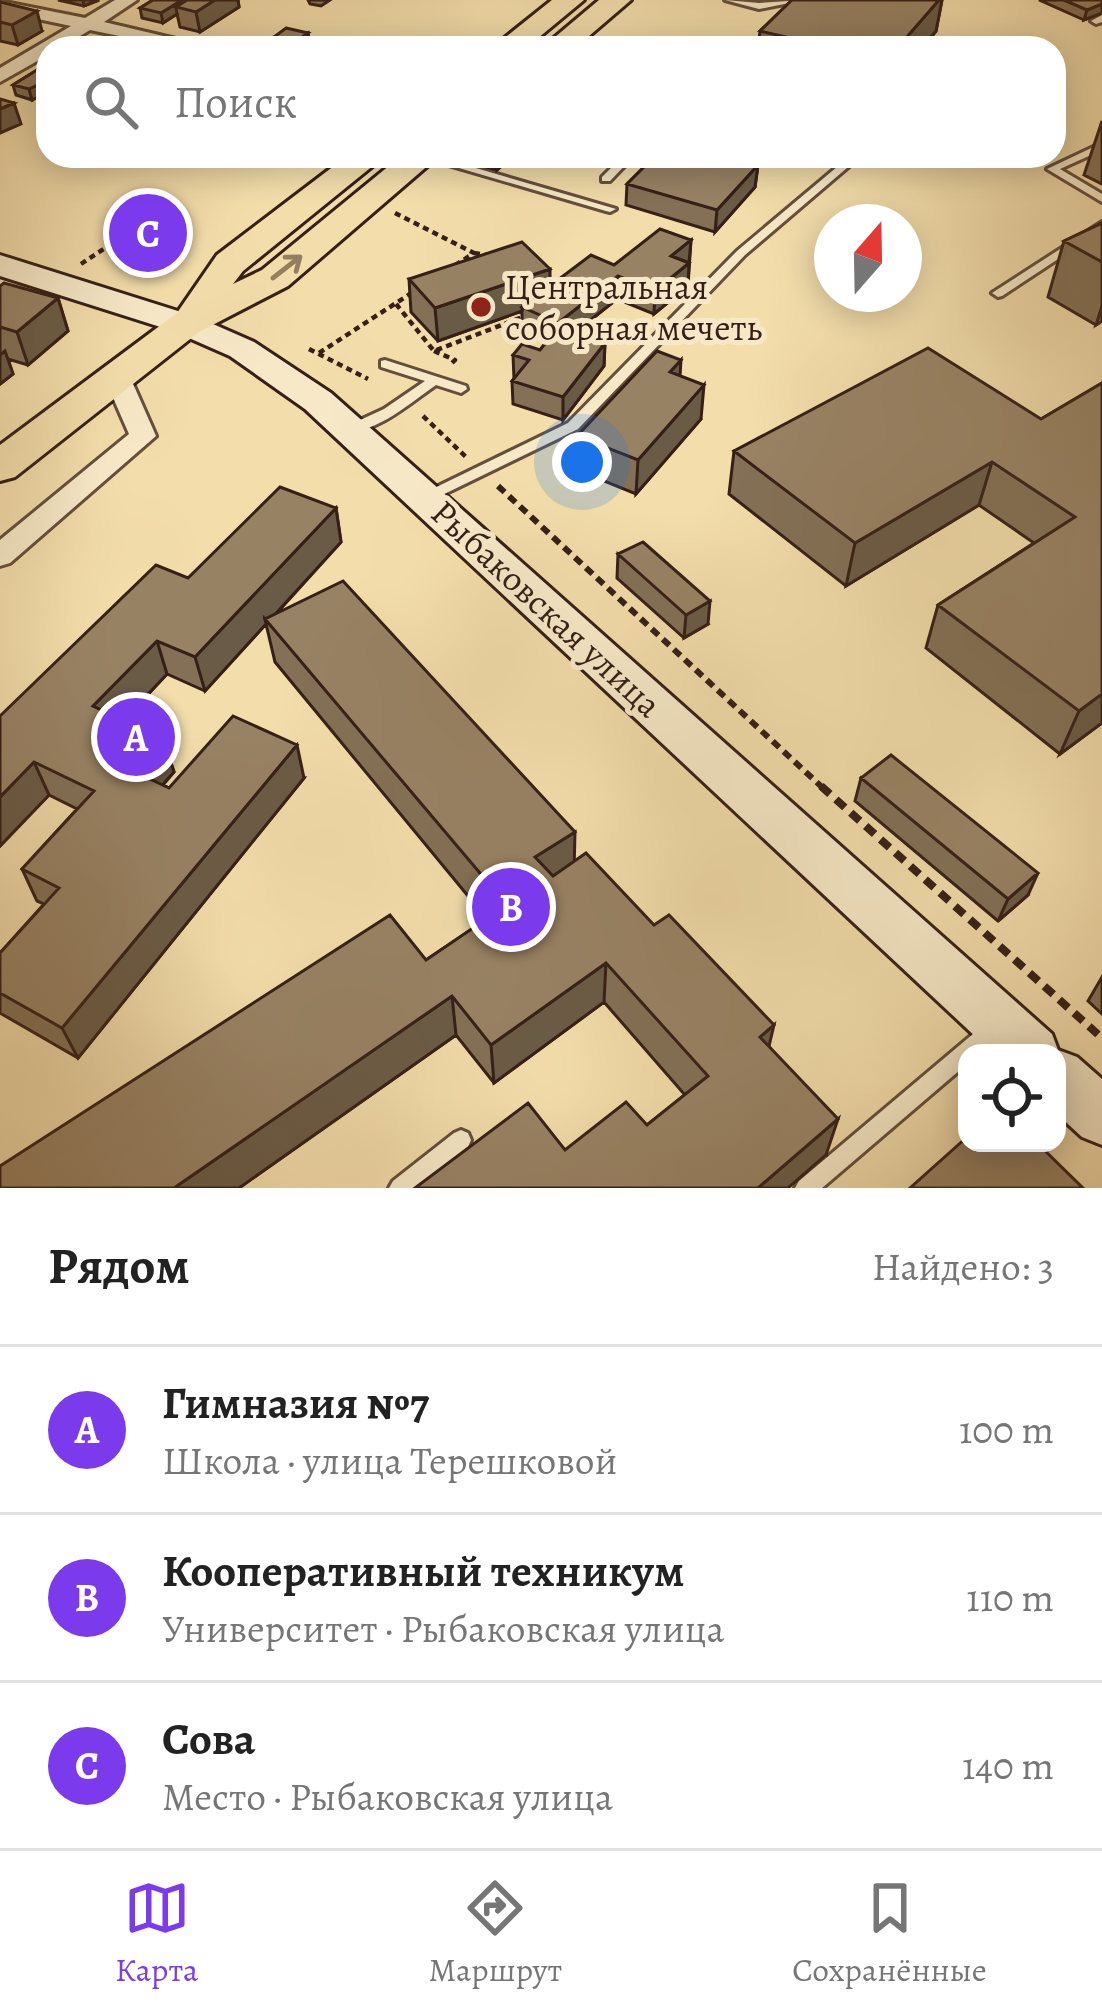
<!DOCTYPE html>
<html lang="ru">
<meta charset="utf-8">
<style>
:root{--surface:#fff;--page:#f6f6f6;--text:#222;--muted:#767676;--line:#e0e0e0;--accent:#7c3aed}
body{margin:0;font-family:Alegreya,serif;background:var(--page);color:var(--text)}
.controls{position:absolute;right:36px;bottom:36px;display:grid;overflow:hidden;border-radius:24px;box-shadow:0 6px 30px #0003}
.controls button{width:108px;height:108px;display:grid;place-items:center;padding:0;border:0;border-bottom:3px solid var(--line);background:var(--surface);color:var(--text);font:60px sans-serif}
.compass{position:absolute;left:814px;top:204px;width:108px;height:108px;border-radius:50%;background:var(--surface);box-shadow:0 6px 30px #0003;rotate:20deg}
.you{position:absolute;left:582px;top:462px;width:42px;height:42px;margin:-30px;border:9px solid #fff;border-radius:50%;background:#1a73e8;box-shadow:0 0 0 18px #1a73e833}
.badge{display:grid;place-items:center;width:78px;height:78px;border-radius:50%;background:var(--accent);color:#fff;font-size:39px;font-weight:700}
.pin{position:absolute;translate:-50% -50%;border:6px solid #fff;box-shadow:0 3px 12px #0006}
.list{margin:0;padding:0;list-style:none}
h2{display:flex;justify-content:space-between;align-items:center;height:156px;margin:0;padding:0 48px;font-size:51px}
h2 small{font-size:39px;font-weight:400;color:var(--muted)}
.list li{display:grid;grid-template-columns:78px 1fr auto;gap:36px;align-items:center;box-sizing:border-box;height:168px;padding:0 48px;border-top:3px solid var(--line)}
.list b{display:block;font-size:45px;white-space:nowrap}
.list p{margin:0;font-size:39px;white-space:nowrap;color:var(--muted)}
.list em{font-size:39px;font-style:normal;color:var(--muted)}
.icon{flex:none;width:66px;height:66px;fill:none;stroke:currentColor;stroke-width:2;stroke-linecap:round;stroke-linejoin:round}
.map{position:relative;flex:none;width:1102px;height:1188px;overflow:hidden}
.search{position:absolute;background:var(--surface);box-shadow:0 6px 30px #0003;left:36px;right:36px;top:36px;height:132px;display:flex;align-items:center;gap:30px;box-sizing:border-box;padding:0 42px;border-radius:36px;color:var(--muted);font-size:45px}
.sheet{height:660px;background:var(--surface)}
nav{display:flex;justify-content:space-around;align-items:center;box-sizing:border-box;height:168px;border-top:3px solid var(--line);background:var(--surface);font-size:33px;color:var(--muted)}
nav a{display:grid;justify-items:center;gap:6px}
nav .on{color:var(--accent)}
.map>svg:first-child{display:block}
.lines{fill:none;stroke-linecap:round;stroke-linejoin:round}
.lane-casing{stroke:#644e3c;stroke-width:6}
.street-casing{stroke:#644e3c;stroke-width:6}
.secondary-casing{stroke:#351f17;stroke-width:6}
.primary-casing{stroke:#351f17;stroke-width:6}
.path-far2{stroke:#351f17;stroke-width:4.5;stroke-dasharray:6 4.5;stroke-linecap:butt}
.path-far1{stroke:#351f17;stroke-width:6;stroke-dasharray:9 6;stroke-linecap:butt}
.path{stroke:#351f17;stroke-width:8;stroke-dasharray:12 8;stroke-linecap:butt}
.lane{fill:#f7e9c8;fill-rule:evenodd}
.street{fill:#f7e9c8;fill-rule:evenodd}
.secondary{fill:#f7e9c8;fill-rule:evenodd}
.primary{fill:#f3ddab;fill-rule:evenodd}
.wall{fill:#837056;stroke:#351f17;stroke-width:3}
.shaded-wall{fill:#6a5b46;stroke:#351f17;stroke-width:3}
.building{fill:#988264;stroke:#351f17;stroke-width:3}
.oneway{stroke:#947e61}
.poi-dot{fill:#8f2418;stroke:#f7e9c8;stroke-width:4.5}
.labels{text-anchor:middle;stroke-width:10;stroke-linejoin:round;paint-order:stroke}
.poi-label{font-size:36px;fill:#351f17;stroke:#f7e9c8;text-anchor:start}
.street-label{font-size:36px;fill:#351f17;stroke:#f7e9c8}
</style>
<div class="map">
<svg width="1102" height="1188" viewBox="0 0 1102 1188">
<rect width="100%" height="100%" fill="#f3ddab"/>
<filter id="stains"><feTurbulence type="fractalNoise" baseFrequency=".00167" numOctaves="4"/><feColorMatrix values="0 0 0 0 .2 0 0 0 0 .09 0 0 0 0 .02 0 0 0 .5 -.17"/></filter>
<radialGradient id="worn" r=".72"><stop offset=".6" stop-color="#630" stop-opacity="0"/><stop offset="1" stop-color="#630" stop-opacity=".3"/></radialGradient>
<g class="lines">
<!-- lane casing -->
<g class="lane-casing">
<path id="lane" d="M 725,0 L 759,3 L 804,0 L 759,9 Z
M 1102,15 L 1102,22 L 1096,24 L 1091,21 Z
M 1102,143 L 1102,150 L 1060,169 L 1102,194 L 1102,202 L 1047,169 Z
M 418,156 L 435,156 L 616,209 L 610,212 L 606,211 Z
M 623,156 L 634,156 L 610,181 L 602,181 L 602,177 Z
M 850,156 L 861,156 L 745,255 L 578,429 L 432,500 L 422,500 L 420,497 L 422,494 L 568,423 L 737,251 Z
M 1102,222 L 1102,230 L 1002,296 L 998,297 L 992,293 Z
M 385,360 L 466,386 L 467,389 L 461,393 L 436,385 C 410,403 378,432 345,433 L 343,430 L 345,427 L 384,409 L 425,381 L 381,367 L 381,361 Z
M 993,1020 L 1000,1023 L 1003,1029 L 1000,1035 L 979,1053 L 967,1053 L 967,1064 L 822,1188 L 795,1188 L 799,1181 L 986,1023 Z
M 461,1130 L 468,1133 L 471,1140 L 468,1147 L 417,1188 L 389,1188 L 393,1181 L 454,1133 Z"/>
</g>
<!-- street casing -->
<g class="street-casing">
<path id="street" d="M 115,0 L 137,0 L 104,22 L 214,48 L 178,48 L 90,30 L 60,48 L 48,48 L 48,55 L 0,82 L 0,68 L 71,26 L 0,11 L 0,1 L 85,18 Z
M 117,369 L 130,377 L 156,436 L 10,563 L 0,566 L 0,540 L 129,434 L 104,377 Z"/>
</g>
<!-- secondary casing -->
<g class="secondary-casing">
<path id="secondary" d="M 0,255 L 197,317 L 254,342 L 331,393 L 1052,1034 L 1058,1050 L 1077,1057 L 1102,1079 L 1102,1145 L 1082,1137 L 1057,1114 L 1057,1053 L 993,1053 L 305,409 L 230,356 L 173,331 L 0,276 Z"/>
</g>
<!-- primary casing -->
<g class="primary-casing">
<path id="primary" d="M 552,0 L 584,0 L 526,48 L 492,48 Z
M 599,0 L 631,0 L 575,48 L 542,48 Z
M 347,156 L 385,156 L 243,271 L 233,284 L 262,270 L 401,156 L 439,156 L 288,286 L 199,332 L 15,477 L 0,481 L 0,445 L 177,313 L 217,255 Z"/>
</g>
<!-- path-far2 -->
<path class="path-far2" d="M 395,213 L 474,253 L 454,266
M 474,253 L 493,256
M 81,264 L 162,210
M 396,304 L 434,351 L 525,316
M 309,349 L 368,379
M 434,351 L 455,360 L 452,363
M 319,353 L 413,292
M 423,416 L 466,457"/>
<!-- path-far1 -->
<path class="path-far1" d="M 498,486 L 824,789"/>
<!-- path -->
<path class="path" d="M 821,786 L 1102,1038"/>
<!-- lane -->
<use href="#lane" class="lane"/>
<!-- street -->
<use href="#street" class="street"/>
<!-- secondary -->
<use href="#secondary" class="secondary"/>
<!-- primary -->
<use href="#primary" class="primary"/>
</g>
<!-- wall -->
<path class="wall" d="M 58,0 L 99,0 L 84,6 Z
M 153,0 L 238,0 L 239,7 L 200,32 L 180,27 L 177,14 L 163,23 L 142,18 L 140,8 Z
M 308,0 L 330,0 L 321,6 L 310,4 Z
M 792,0 L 942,0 L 936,31 L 926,44 L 945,48 L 758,48 L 760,31 Z
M 1039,0 L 1102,0 L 1102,13 L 1084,20 Z
M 0,2 L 42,31 L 18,45 L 0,41 Z
M 308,33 L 309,44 L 303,48 L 275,48 L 274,37 Z
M 37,70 L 32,100 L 16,95 L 13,85 Z
M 1102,121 L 1102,184 L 1084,175 Z
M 468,156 L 513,156 L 497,170 L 468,162 Z
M 649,156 L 754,156 L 748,162 L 758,165 L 755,187 L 715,232 L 626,205 L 627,184 L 654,157 Z
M 1102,223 L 1102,321 L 1096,325 L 1048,297 L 1064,241 Z
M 691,240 L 688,286 L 654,314 L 617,299 L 573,334 L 605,343 L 604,366 L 563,420 L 513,404 L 512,381 L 514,379 L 513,355 L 540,350 L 547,341 L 522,330 L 522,311 L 438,341 L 411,312 L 409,279 L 550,286 Z
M 0,286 L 58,298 L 68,331 L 28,365 L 8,359 L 13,374 L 0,384 Z
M 680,376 L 701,419 L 636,494 L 577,470 L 577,436 Z
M 1102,383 L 1102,723 L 1060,754 L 926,648 L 938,605 L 1034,543 L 979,505 L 846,586 L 729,494 L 734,451 L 1041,419 Z
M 336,508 L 341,542 L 275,615 L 574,861 L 769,1046 L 826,1155 L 565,1150 L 647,1125 L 685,1095 L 604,1002 L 494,1083 L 456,1035 L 239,1188 L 0,1188 L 426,960 L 487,919 L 275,662 L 266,624 L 205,691 L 167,674 L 123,721 L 163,739 L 174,772 L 163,785 L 169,788 L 304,778 L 78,1058 L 0,1013 L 0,953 L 44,904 L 37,901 L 22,869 L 77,809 L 49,795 L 0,846 L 0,716 L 188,578 Z
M 618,554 L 708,624 L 684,638 L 617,578 Z
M 861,778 L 1028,895 L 998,921 L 855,801 Z
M 1102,977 L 1102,1014 L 1088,1001 Z"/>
<!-- shaded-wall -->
<path class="shaded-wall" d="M 83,0 L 99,0 L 84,6 Z
M 182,0 L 196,0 L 176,7 L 177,14 L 163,23 L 161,13 Z
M 215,0 L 238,0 L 239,7 L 200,32 L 196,12 Z
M 939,0 L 942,0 L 936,31 L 922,48 L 905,39 Z
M 1102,4 L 1102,13 L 1084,20 L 1087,10 Z
M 37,11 L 42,31 L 18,45 L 12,25 Z
M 308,33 L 309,44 L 303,48 L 296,48 L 295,42 Z
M 48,80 L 48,92 L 32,100 L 29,89 Z
M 14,103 L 21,124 L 0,133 L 0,109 Z
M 497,156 L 513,156 L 497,170 Z
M 736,156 L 754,156 L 731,180 L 734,158 Z
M 758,165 L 755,187 L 715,232 L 717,210 Z
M 691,240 L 689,263 L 671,256 Z
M 689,263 L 688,286 L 654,314 L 655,291 Z
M 550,269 L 550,302 L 522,307 L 522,311 L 438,341 L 435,308 Z
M 618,276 L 617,299 L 558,346 L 558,323 Z
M 58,298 L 68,331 L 28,365 L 17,332 Z
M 1102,306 L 1102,321 L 1096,325 Z
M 605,343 L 604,366 L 563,420 L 563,397 Z
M 5,351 L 13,374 L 0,384 L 0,355 Z
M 681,360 L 679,393 L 670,372 Z
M 704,385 L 701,419 L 636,494 L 638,460 Z
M 992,462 L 979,505 L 846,586 L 855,543 Z
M 336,508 L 341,542 L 268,622 L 265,619 L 266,624 L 205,691 L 195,657 Z
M 710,601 L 708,624 L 684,638 L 686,615 Z
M 157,641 L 167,674 L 105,740 L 93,706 Z
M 1102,694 L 1102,723 L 1060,754 L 1079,711 Z
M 163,739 L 174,772 L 145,804 L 133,771 Z
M 297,745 L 304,778 L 78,1058 L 62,1028 Z
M 34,762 L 49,795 L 0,846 L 0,797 Z
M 575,832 L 574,873 L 536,898 L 535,857 Z
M 1038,873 L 1028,895 L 998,921 L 1008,899 Z
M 606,963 L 604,1002 L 494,1083 L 491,1045 Z
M 452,996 L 456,1035 L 239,1188 L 174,1188 Z
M 774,1025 L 765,1063 L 760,1037 Z
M 838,1119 L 826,1155 L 788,1188 L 758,1188 Z"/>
<!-- building -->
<path class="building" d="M 153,0 L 182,0 L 161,13 L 140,8 Z
M 187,0 L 215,0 L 196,12 L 176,7 Z
M 792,0 L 939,0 L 905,39 L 945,48 L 834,48 L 760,31 Z
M 1064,0 L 1102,0 L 1102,4 L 1087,10 Z
M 0,2 L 37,11 L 12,25 L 0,22 Z
M 286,28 L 308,33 L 295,42 L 274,37 Z
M 37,70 L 48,72 L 48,80 L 29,89 L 13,85 Z
M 0,99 L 14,103 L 0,109 Z
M 655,156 L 736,156 L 734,158 L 758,165 L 717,210 L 627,184 Z
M 1102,223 L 1102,262 L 1064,241 Z
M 660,229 L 691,240 L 671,256 L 689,263 L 655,291 L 618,276 L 558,323 L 522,307 L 591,255 L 614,265 Z
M 522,242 L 550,269 L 435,308 L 409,279 Z
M 4,283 L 58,298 L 17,332 L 0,327 L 0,286 Z
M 557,329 L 605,343 L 563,397 L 512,381 L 529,360 L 513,355 L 522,344 L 540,350 Z
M 928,348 L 1041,419 L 1102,383 L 1102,694 L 1079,711 L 938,605 L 1075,517 L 992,462 L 855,543 L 734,451 Z
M 657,351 L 681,360 L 670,372 L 704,385 L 638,460 L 577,436 Z
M 280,487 L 336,508 L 195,657 L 157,641 L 93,706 L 163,739 L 133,771 L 169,788 L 233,716 L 297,745 L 62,1028 L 0,993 L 0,953 L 59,888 L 22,869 L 94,791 L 34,762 L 0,797 L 0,716 L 156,565 L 188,578 Z
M 643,542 L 710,601 L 686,615 L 618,554 Z
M 343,581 L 575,832 L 535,857 L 553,876 L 586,853 L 654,925 L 669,915 L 774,1025 L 760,1037 L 838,1119 L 758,1188 L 415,1188 L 528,1103 L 565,1150 L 626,1102 L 647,1125 L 708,1076 L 606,963 L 491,1045 L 452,996 L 174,1188 L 0,1188 L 0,1166 L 390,915 L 426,960 L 507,905 L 265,619 Z
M 891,755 L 1038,873 L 1008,899 L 861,778 Z
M 967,1137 L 967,1143 L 1037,1143 L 1083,1188 L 910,1188 Z"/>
<!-- one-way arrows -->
<defs><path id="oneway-shaft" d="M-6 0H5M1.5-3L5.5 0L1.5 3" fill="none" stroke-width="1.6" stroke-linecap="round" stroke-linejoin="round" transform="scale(3)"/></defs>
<use class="oneway" href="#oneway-shaft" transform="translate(287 267) rotate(-38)"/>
<!-- markers -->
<circle class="poi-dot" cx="481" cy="307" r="12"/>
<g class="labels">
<!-- poi labels -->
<g class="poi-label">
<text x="505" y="299">Центральная<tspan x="505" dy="41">соборная мечеть</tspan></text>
</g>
<!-- street labels -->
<g class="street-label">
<text transform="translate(547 608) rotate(43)" y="13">Рыбаковская улица</text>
</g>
</g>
<rect width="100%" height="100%" filter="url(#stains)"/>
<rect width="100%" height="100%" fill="url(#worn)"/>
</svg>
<div class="controls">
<button><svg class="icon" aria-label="locate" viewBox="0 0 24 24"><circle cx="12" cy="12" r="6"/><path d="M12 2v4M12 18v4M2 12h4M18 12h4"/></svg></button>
</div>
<svg class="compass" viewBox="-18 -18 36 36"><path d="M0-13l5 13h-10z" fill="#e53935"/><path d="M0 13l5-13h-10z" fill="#767676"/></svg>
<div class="you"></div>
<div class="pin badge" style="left:136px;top:737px">A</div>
<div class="pin badge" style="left:511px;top:907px">B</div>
<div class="pin badge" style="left:148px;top:233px">C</div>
<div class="search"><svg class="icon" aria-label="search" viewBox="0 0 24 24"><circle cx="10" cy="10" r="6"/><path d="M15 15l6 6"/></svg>Поиск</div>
</div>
<section class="sheet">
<h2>Рядом<small>Найдено: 3</small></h2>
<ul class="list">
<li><span class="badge">A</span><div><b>Гимназия №7</b><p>Школа · улица Терешковой</p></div><em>100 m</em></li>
<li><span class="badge">B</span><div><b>Кооперативный техникум</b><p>Университет · Рыбаковская улица</p></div><em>110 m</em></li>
<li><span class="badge">C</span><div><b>Сова</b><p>Место · Рыбаковская улица</p></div><em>140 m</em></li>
</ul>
</section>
<nav>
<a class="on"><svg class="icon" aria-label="map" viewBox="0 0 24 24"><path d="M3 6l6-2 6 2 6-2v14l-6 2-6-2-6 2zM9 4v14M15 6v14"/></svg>Карта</a>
<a><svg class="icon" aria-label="directions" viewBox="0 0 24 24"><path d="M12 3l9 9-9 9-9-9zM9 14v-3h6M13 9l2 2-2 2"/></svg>Маршрут</a>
<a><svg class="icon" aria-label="saved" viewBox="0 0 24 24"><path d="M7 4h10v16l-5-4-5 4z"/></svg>Сохранённые</a>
</nav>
